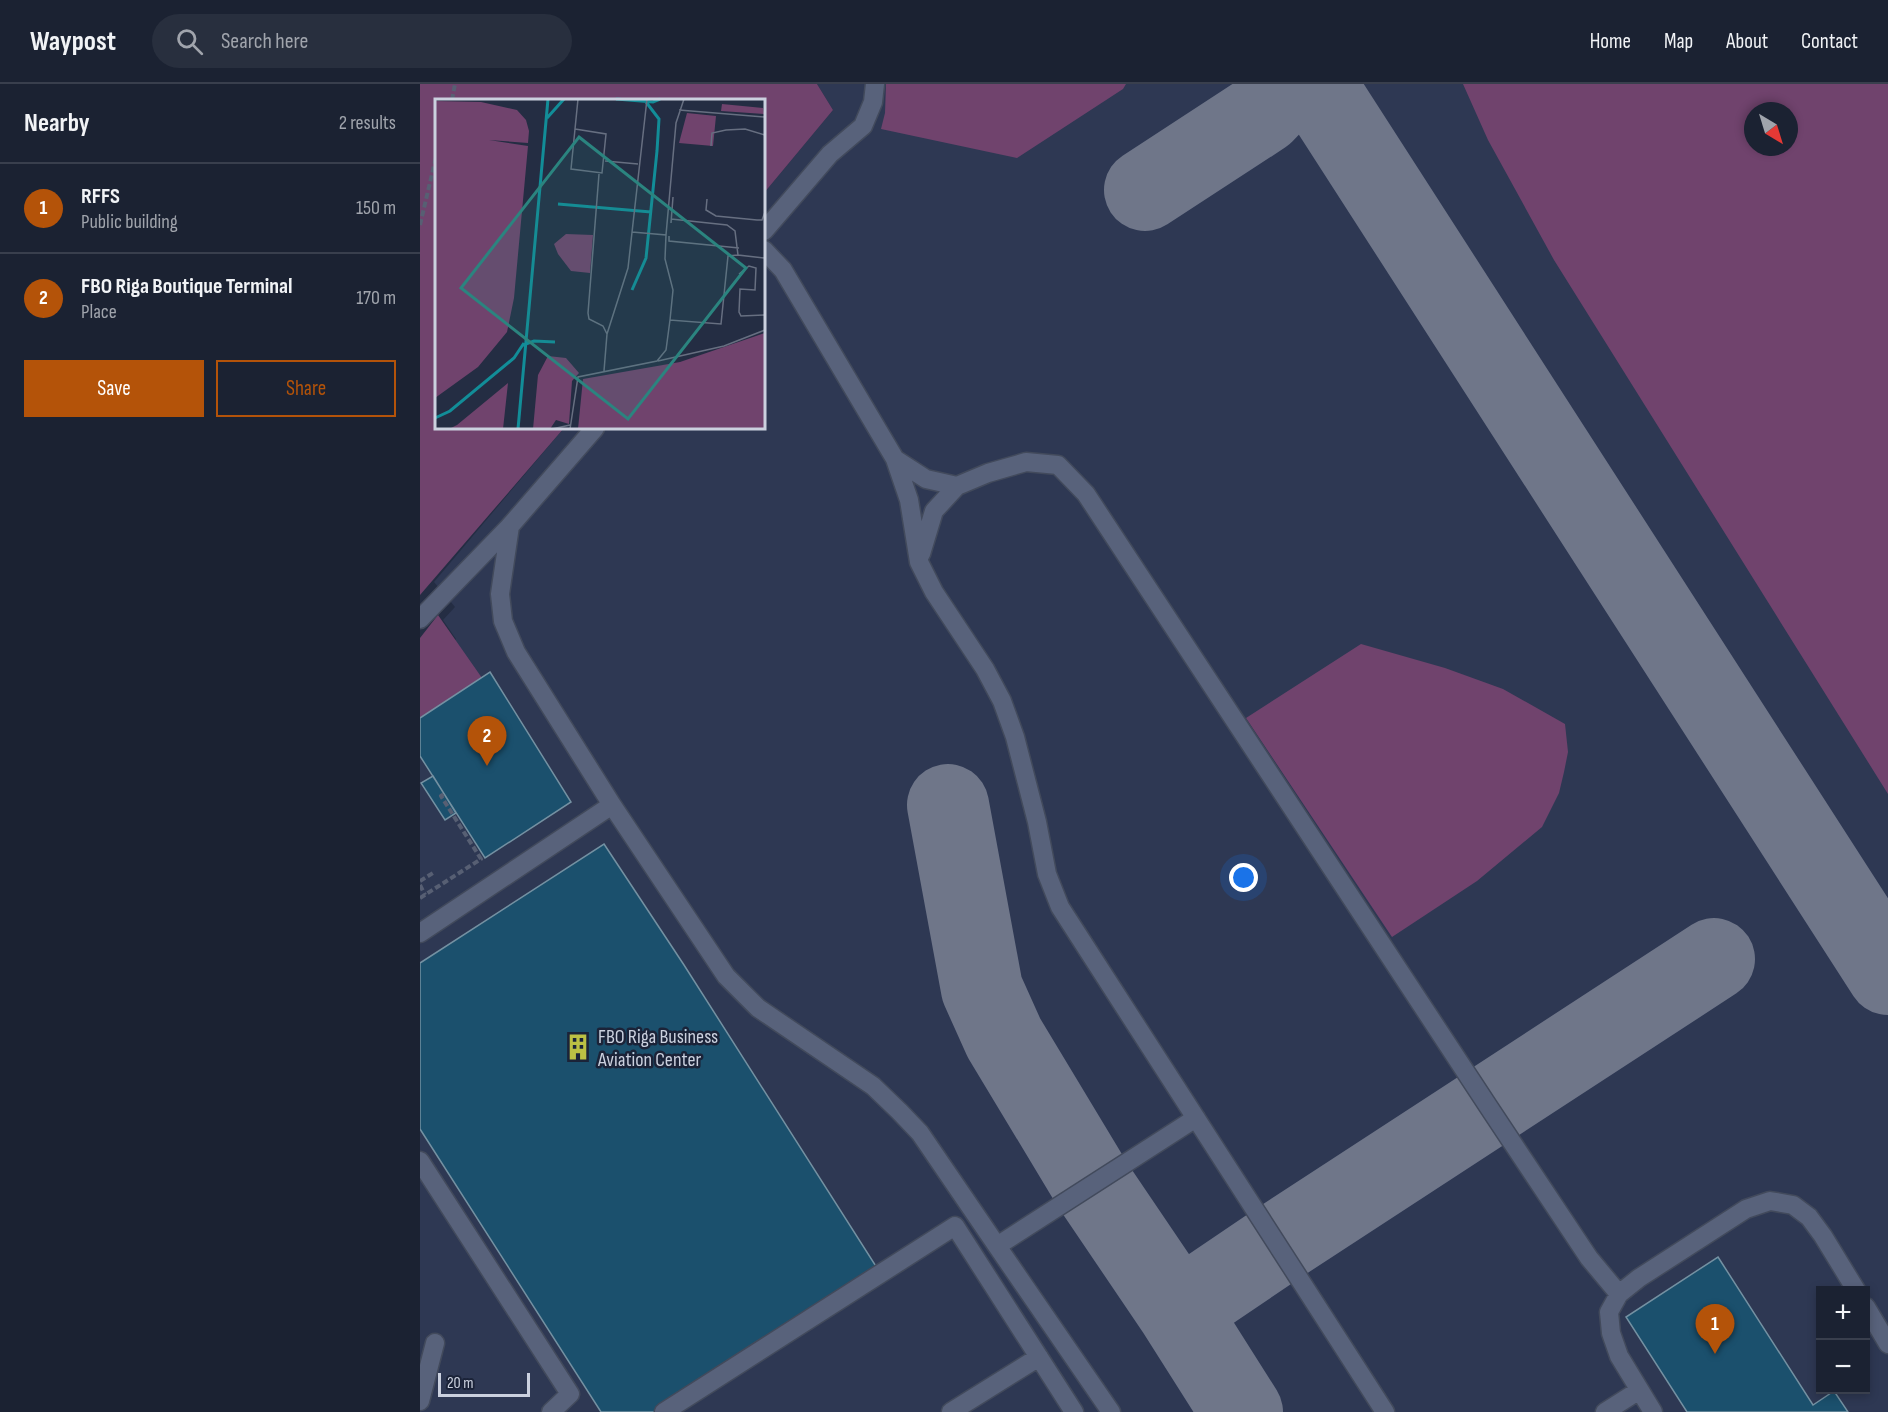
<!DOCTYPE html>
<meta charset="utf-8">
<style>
:root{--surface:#1b2232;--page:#282f3e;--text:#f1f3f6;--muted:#a0a4ac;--line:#393f4d;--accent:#b45309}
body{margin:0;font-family:"Sofia Sans Condensed",sans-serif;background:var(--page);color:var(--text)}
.controls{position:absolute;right:18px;bottom:18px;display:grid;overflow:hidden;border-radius:0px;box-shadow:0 3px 9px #0003}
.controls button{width:54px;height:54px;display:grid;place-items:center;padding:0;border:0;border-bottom:2px solid var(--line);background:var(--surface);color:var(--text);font:30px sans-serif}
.compass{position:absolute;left:1324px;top:18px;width:54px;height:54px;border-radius:50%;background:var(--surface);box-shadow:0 3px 9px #0003;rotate:142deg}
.scale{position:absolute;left:18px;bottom:15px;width:92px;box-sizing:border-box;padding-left:6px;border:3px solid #cbd1df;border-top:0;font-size:16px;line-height:21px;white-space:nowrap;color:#cbd1df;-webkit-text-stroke:4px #1b2338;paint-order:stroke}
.you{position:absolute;left:824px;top:794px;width:21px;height:21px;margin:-15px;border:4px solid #fff;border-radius:50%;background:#1a73e8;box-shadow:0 0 0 9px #1a73e833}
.badge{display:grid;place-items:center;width:39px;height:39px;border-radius:50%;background:var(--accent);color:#fff;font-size:20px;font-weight:700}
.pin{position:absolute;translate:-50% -50px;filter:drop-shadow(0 2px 3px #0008)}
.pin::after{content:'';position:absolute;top:32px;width:21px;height:18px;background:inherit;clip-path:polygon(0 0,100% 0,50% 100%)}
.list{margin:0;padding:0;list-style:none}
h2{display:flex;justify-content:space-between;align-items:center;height:78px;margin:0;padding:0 24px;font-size:26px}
h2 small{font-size:20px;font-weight:400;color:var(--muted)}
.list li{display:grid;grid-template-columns:39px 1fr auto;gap:18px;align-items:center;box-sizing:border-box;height:90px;padding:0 24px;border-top:2px solid var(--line)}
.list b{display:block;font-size:22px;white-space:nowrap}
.list p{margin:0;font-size:20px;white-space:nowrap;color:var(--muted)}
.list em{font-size:20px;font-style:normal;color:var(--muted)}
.actions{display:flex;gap:12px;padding:18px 24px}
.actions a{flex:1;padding:14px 0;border:2px solid var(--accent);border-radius:0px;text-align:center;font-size:21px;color:var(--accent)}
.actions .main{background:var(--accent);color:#fff}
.icon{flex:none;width:33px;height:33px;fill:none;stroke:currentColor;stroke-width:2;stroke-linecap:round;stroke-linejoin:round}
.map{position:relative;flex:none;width:1468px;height:1328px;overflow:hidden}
header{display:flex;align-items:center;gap:36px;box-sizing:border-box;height:84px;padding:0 30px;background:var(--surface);border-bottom:2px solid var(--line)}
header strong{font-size:28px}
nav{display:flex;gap:33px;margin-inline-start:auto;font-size:21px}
.search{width:420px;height:54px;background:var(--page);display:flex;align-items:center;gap:15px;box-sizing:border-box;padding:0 21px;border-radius:33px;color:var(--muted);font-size:22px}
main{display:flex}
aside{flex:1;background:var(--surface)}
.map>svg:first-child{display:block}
.built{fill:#2e3853;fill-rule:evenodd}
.green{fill:#70436d;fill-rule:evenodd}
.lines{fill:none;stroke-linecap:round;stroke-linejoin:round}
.taxiway{stroke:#6f7689;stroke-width:82}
.building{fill:#1b506d;stroke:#7491a2;stroke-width:1.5}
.service-casing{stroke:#424a5c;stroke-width:21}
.path{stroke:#575f73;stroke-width:4;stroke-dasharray:6 3;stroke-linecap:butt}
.service{stroke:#58627b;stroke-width:18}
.labels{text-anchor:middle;stroke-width:5;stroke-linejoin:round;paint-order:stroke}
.poi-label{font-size:20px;fill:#cbd1df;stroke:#1b2338;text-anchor:start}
.inset-river{fill:none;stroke:#128d98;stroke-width:3}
.inset-road{fill:none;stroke:#676f81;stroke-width:1.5}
.view{fill:#2b847f;fill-opacity:0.15;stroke:#2b847f;stroke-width:3}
.inset-edge{fill:none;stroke:#cbd1df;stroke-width:3}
</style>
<header>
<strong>Waypost</strong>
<div class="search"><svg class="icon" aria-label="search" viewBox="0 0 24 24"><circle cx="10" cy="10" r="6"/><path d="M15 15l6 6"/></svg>Search here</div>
<nav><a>Home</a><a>Map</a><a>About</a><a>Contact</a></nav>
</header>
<main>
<aside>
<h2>Nearby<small>2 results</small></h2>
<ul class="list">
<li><span class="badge">1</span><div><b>RFFS</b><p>Public building</p></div><em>150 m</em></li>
<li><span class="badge">2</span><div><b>FBO Riga Boutique Terminal</b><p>Place</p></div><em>170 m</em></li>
</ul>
<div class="actions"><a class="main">Save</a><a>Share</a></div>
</aside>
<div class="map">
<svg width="1468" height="1328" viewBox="0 0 1468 1328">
<rect width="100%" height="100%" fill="#242d43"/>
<!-- built -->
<path class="built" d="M 397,0 L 1468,0 L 1468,1328 L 0,1328 L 0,601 L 36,555 L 23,536 L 35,523 L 14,498 L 144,344 L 344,344 L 344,109 L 413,26 ZM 1333,27 L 1369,27 L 1369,63 L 1333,63 ZM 1400,1206 L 1446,1206 L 1446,1306 L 1400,1306 Z"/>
<!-- green -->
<path class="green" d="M 0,0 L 397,0 L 413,26 L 344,109 L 344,16 L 16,16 L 16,344 L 144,344 L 0,511 Z
M 466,0 L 706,0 L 703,5 L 597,74 L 461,45 L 465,29 Z
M 1043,0 L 1468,0 L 1468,710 L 1134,176 L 1068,56 ZM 1333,27 L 1369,27 L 1369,63 L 1333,63 Z
M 18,531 L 62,594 L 0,634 L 0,554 Z
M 941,560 L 1025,584 L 1083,605 L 1145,640 L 1148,668 L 1144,688 L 1139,709 L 1122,743 L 1057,797 L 972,853 L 826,634 Z"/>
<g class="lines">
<!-- taxiway -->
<path class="taxiway" d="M 895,0 L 1468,890
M 725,106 L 843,29 L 865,6 L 868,0
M 528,721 L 562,905 L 584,954 L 672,1100 L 758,1227 L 822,1328
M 758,1227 L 857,1160 L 1294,875"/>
</g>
<!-- building -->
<path class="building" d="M 70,588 L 151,718 L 65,774 L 0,672 L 0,634 Z
M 13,692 L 36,729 L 25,736 L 1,699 Z
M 184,760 L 264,881 L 459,1187 L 235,1328 L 181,1328 L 0,1045 L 0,879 Z
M 1298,1173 L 1393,1321 L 1414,1307 L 1428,1328 L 1267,1328 L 1206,1233 Z"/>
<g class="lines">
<!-- service casing -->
<g class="service-casing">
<path id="service" d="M 344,147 L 410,70 L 443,42 L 453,18 L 455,0
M 344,166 L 363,186 L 475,375 L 489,416 L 499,478 L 514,508 L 565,585 L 582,617 L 595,653 L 617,738 L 627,790 L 640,823 L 965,1328
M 475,375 L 506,395 L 537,402 L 568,389 L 606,378 L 638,381 L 666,410 L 1068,1022 L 1169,1174 L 1199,1210
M 501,470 L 514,427 L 537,402
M 0,535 L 90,442
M 192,721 L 306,892 L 338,924 L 453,1002 L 480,1028 L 500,1049 L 577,1162 L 776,1034
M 0,849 L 192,721 L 96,568 L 83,537 L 80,510 L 90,442 L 175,344
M 0,1077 L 150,1310 L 131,1328
M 577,1162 L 691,1328
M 1446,1223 L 1468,1260
M 0,1317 L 15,1259
M 244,1328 L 535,1142 L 654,1328
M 531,1328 L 619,1273
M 1185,1328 L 1218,1307
M 1233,1328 L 1199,1272 L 1191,1249 L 1189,1228 L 1199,1210 L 1219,1194 L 1326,1125 L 1350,1117 L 1373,1121 L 1389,1133 L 1403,1152 L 1436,1206"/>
</g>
<!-- path -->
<path class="path" d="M 32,16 L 35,0
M 0,141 L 16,73
M 0,797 L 13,789
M 0,801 L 5,811
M 0,814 L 61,775 L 21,712 L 24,710"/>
<!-- service -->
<use href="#service" class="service"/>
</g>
<!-- icons -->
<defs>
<g id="building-bare" transform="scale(2.07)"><path d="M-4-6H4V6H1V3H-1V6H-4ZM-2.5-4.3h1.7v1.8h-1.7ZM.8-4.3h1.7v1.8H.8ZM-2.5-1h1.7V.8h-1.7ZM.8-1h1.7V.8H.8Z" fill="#bbc044" stroke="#1b2338" stroke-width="2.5" paint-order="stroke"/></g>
</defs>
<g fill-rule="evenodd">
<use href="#building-bare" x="158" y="963"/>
</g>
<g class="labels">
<!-- poi labels -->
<g class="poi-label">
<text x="178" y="959">FBO Riga Business<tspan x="178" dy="23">Aviation Center</tspan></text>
</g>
</g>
<!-- overview -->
<g transform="translate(15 15)">
<rect width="330" height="330" fill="#242d43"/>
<path d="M 0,2 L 46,3 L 82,11 L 91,21 L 94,32 L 93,44 L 54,41 L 93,47 L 79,199 L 72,233 L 43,268 L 0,299 ZM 287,5 L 328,9 L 329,15 L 286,12 ZM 252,14 L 281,17 L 278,47 L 244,44 ZM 131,135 L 158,136 L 155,174 L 136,172 L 123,155 L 119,145 ZM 330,234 L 330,330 L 143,330 L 148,280 L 245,263 ZM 113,257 L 131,259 L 144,274 L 137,282 L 134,325 L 121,321 L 115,330 L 98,330 L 103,276 ZM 73,284 L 68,330 L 14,330 L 22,326 Z" fill="#70436d"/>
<path class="inset-river" d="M 181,0 L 218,3 L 225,0M 112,19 L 129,0M 123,105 L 216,113M 197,191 L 211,159 L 222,52 L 224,20 L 211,3M 88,246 L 99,242 L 120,243M 0,319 L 15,312 L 79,259 L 89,244M 83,330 L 113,0"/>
<path class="inset-road" d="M 271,0 L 301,0M 244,11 L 330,18M 140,30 L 171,35 L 167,74 L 136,70 ZM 140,30 L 143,0M 276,47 L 277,34 L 291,31 L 310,30 L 330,36M 170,62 L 203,65M 164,75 L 153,214 L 154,220 L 168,227 L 172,235M 272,100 L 271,111 L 281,117 L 322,121 L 327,121 L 330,113M 236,120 L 292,126 L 300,132 L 303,156 L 330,159M 236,124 L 238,98M 197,133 L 231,136 L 230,160 L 238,191 L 235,221M 231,136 L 241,24 L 249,0M 234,137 L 234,142 L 304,149M 304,175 L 314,167 L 321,169 L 320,191 L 305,190 L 304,213 L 306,217 L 330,216M 223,262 L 289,247 L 330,231M 169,272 L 172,235 L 193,169 L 212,0M 117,330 L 135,326M 135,330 L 143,278 L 222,262 L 231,251 L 235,221 L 286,225 L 293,157 L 303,156"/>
<path class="view" d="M 144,38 L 311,169 L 193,320 L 26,189 Z"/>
<rect width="330" height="330" class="inset-edge"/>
</g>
</svg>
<div class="controls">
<button>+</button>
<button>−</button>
</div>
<svg class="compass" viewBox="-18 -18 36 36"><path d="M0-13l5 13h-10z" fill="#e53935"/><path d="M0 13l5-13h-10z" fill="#a0a4ac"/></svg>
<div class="scale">20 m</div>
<div class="you"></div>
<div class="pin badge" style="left:1295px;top:1270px">1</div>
<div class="pin badge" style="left:67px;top:682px">2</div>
</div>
</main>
